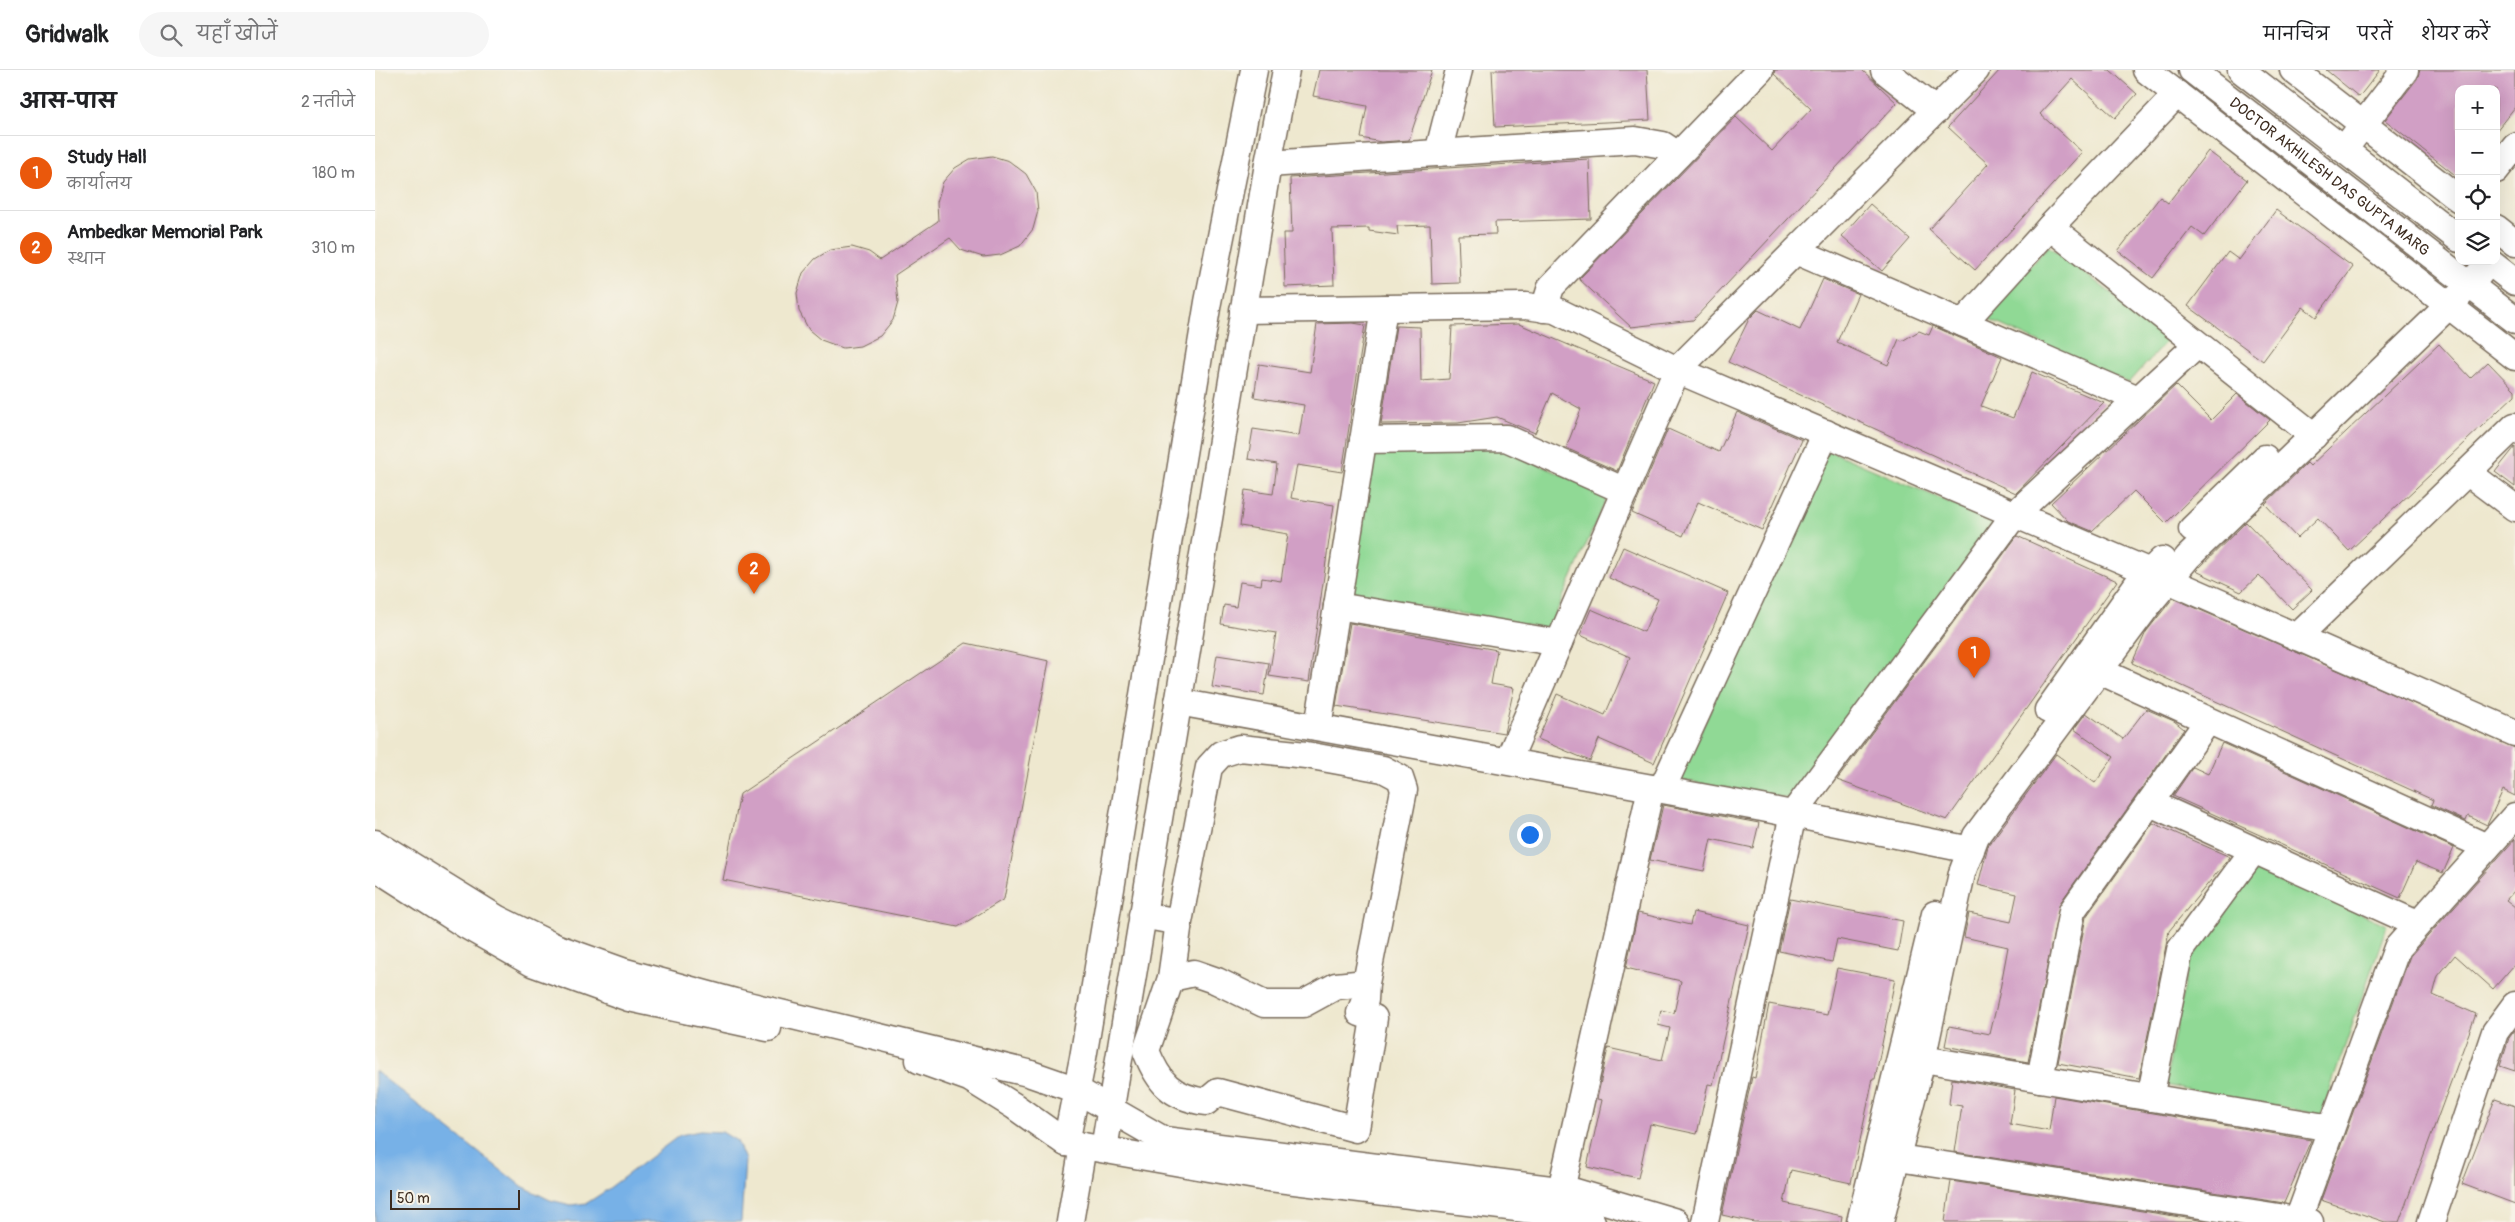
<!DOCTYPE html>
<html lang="hi">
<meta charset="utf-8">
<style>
:root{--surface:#fff;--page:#f6f6f6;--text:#202124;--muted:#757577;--line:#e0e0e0;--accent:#ea580c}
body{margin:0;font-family:Pangolin,"Playpen Sans Deva",sans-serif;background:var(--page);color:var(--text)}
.controls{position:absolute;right:15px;top:15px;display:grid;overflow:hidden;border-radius:10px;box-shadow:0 5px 20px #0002}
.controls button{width:45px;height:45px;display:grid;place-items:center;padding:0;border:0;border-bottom:1px solid var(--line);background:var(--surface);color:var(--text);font:25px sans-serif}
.scale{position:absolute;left:15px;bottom:12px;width:130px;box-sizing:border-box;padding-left:5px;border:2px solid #3b2a1e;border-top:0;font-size:14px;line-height:18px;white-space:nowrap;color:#3b2a1e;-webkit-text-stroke:4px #f7f3e8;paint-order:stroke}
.you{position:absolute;left:1154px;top:764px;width:18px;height:18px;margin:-12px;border:4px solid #fff;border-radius:50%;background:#1a73e8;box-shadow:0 0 0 8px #1a73e833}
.badge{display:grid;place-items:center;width:32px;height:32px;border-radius:50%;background:var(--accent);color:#fff;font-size:16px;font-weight:700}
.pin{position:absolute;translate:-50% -41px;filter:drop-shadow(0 1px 2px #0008)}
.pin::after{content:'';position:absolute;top:26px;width:18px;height:15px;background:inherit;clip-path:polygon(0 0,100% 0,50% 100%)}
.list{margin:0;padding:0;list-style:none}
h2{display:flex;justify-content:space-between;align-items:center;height:65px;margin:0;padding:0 20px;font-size:21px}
h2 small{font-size:16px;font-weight:400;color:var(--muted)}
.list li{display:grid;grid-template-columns:32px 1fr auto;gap:15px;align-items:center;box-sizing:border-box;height:75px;padding:0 20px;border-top:1px solid var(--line)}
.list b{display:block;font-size:19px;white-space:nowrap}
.list p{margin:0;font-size:16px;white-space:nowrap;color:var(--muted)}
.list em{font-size:16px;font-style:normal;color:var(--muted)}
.icon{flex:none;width:28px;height:28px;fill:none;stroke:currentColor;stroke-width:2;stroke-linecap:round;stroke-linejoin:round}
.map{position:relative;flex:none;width:2140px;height:1152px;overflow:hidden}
header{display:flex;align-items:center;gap:30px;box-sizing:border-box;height:70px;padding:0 25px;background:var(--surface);border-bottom:1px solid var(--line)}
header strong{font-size:24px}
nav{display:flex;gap:28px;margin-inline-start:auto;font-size:18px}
.search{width:350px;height:45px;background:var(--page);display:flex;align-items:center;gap:12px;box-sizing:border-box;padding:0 18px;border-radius:28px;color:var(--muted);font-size:19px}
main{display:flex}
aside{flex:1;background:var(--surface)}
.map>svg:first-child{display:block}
.green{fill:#90d995;stroke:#66825a}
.water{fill:#77b1e7;stroke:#596e82}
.building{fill:#d19fc5}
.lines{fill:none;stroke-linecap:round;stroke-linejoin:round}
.minor-casing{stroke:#7a6c5c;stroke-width:29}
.minor{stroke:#fff;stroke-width:26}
.labels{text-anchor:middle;stroke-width:5;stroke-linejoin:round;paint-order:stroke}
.street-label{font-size:15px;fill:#3b2a1e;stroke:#f7f3e8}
</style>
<header>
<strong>Gridwalk</strong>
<div class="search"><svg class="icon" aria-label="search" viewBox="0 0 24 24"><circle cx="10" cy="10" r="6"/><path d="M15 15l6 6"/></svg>यहाँ खोजें</div>
<nav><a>मानचित्र</a><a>परतें</a><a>शेयर करें</a></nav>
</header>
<main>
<aside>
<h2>आस-पास<small>2 नतीजे</small></h2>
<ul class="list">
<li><span class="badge">1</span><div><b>Study Hall</b><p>कार्यालय</p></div><em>180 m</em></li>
<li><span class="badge">2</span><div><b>Ambedkar Memorial Park</b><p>स्थान</p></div><em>310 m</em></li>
</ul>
</aside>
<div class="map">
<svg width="2140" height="1152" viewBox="0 0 2140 1152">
<rect width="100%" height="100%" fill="#f7f3e8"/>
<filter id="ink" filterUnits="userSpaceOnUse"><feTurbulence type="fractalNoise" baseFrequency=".02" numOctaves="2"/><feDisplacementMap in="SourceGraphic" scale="10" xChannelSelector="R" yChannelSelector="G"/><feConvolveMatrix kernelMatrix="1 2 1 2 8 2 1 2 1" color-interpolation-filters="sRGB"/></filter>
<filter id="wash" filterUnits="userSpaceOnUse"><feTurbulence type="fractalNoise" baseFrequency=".0096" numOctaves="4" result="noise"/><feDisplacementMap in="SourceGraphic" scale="20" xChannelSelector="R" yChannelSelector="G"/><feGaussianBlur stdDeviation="1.12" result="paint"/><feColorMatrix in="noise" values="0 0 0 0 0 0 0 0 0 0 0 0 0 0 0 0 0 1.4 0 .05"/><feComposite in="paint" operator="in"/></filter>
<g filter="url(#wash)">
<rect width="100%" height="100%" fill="#eee8cf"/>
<!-- green -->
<path class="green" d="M 1673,176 L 1795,267 L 1754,313 L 1608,247 Z
M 1124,377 L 1233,425 L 1174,559 L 975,524 L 1000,380 Z
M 1453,380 L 1619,452 L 1416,729 L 1304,710 Z
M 1882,798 L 2012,855 L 1946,1045 L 1790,1015 L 1813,893 Z"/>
<!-- water -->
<path class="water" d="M 0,1001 L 145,1115 L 175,1130 L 196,1135 L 212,1133 L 229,1122 L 305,1065 L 325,1061 L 347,1062 L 362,1071 L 370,1090 L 366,1152 L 0,1152 Z"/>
<g id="blocks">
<!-- building -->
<path class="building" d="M 944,0 L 1057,0 L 1034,70 L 1006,72 L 986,68 L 992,36 L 938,26 Z
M 1117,0 L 1272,0 L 1275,50 L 1120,57 Z
M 1400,0 L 1487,0 L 1522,33 L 1318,250 L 1256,257 L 1204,209 L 1361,47 L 1397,81 L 1436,39 L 1399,4 Z
M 1625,0 L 1735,0 L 1762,24 L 1740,48 L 1697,9 L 1665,44 L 1707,82 L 1600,200 L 1554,159 L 1613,94 L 1573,57 Z
M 1951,0 L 2005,0 L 1984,27 Z
M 2140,0 L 2140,37 L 2121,61 L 2121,19 L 2084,19 L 2084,108 L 2010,50 L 2042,9 L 2045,0 Z
M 1833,81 L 1872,110 L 1829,166 L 1817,157 L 1778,208 L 1743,181 L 1785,127 L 1793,133 Z
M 617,86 L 634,91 L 651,104 L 661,122 L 663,141 L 658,159 L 645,176 L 625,185 L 608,187 L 586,180 L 575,168 L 520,205 L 523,232 L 518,250 L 505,266 L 485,276 L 468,278 L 446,270 L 434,260 L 424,241 L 422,223 L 428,203 L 440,189 L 455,180 L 477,177 L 494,182 L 505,190 L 563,151 L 562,132 L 568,112 L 580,98 L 595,89 Z
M 1214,89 L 1216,149 L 1120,152 L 1121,164 L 1083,165 L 1085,213 L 1057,214 L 1055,155 L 1022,156 L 1023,165 L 994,161 L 994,158 L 957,159 L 959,215 L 910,217 L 908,163 L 917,163 L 915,108 Z
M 1495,134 L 1535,169 L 1507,201 L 1467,166 Z
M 1901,140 L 1978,197 L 1941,247 L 1928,237 L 1888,291 L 1813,236 L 1853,182 L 1864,190 Z
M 1448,209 L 1483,224 L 1462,272 L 1513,295 L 1524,269 L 1527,271 L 1544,261 L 1554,265 L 1558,256 L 1627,287 L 1606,336 L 1638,348 L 1657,302 L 1729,333 L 1641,423 L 1353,292 L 1374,249 L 1383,240 L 1425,260 Z
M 978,253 L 990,255 L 967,402 L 922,395 L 916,428 L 959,435 L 934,612 L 894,606 L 901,563 L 846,554 L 849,535 L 861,537 L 865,512 L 886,515 L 887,508 L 906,511 L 913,464 L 865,456 L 870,420 L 898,424 L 902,394 L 873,389 L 878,359 L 924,366 L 929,335 L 879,327 L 884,294 L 935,302 L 942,254 Z
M 1144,254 L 1279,311 L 1242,401 L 1191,378 L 1206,339 L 1177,323 L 1160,363 L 1122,347 L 1083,353 L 1006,354 L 1021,256 L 1045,257 L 1046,311 L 1074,309 L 1077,256 Z
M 2064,274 L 2096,308 L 2113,292 L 2140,320 L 2140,325 L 1974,481 L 1943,448 L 1922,468 L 1890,434 L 1932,393 L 1935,396 Z
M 1801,315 L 1836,350 L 1862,324 L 1895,350 L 1791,453 L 1759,421 L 1717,461 L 1693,451 L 1676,433 Z
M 1362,342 L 1427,370 L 1387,460 L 1323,432 L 1308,466 L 1257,443 L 1293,359 L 1344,382 Z
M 2140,377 L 2140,417 L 2120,402 Z
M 1871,452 L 1937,520 L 1917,539 L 1884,505 L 1866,522 L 1821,501 Z
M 1642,466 L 1742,511 L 1572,750 L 1462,710 Z
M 1248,477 L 1353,523 L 1279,693 L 1224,669 L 1215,691 L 1163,669 L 1182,624 L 1230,645 L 1255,587 L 1205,565 L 1216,539 L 1269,562 L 1283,529 L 1234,508 Z
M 1798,528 L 2140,678 L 2140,726 L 2128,720 L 2112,755 L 2093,746 L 2091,751 L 2056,735 L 2058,730 L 1757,593 L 1771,562 Z
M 975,553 L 1122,580 L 1116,614 L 1139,618 L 1129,663 L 961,636 Z
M 591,573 L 674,591 L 629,829 L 583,857 L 348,810 L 365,724 Z
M 842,585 L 894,593 L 889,625 L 837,617 Z
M 1771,639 L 1799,651 L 1809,659 L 1685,833 L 1653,992 L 1570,976 L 1574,956 L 1615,964 L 1623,930 L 1633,877 L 1589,867 L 1594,843 L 1636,852 L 1642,824 L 1603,815 L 1613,776 L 1681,684 L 1720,713 L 1739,687 L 1699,659 L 1711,643 L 1748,669 Z
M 1847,673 L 2079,778 L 2068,803 L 2041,792 L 2025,828 L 1798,726 L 1818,697 L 1833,704 Z
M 1288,735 L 1384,753 L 1378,778 L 1336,769 L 1329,801 L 1275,790 Z
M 1778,753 L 1855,787 L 1794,861 L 1764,1008 L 1683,993 L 1711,847 Z
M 2140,769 L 2140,820 L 2131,830 L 2140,837 L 2140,894 L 2118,919 L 2080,885 L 2063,906 L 2058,925 L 2101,944 L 2024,1152 L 2010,1152 L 1946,1130 L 2035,886 Z
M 1415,829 L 1528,851 L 1523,881 L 1462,869 L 1457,892 L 1404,881 Z
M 1318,842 L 1374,855 L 1338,1015 L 1333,1014 L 1322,1064 L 1275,1054 L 1263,1108 L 1212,1097 L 1227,1030 L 1222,1029 L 1233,978 L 1287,990 L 1295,958 L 1283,955 L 1286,940 L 1299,943 L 1306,911 L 1251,898 L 1263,843 L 1315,855 Z
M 1462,898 L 1520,909 L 1500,1009 L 1498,1009 L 1476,1113 L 1416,1100 L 1409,1133 L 1467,1146 L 1466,1152 L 1379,1152 L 1347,1145 L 1377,1007 L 1380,1008 L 1394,934 L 1452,945 Z
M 2140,960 L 2140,1001 L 2125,996 L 2134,968 Z
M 1577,1009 L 1640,1020 L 1635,1054 L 1674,1061 L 1679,1026 L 1936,1070 L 1909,1133 L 1580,1082 L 1587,1036 L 1574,1034 Z
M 2120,1029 L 2140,1036 L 2140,1134 L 2087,1114 Z
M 1576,1111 L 1837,1152 L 1570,1152 Z"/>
</g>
</g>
<g filter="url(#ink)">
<use href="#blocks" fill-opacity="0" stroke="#7a6c5c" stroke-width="1"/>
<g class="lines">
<!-- minor casing -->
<g class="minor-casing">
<g id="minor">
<path d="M 1509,0 L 1561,41"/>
<path d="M 1771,0 L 2140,287"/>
<path id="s1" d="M 1817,0 L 2140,250"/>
<path d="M 1866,0 L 2084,169"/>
<path d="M 1918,0 L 2084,129"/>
<path d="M 1977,69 L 2030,0"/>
<path d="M 1063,83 L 1084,0"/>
<path d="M 893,94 L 1260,70 L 1288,75 L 1303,85"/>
<path d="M 2121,100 L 2140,76"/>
<path d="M 1675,157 L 1939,366"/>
<path d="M 2121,158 L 2140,173"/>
<path d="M 1421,181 L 1763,329"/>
<path d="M 2113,191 L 2140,212"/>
<path d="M 1169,239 L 1176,217 L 1385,0"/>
<path d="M 868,240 L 1151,236 L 1180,240 L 1302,300 L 1775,502 L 2140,663"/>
<path d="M 1588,253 L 1675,157 L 1802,24"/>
<path d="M 988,370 L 1131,368 L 1250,421"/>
<path d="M 2092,402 L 2140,438"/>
<path d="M 1817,459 L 1890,388"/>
<path d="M 962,536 L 1184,573"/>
<path d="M 1922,567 L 2140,356"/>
<path d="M 1709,594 L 2112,777"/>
<path d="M 803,632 L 1387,738 L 1596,780"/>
<path d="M 1673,640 L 1761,516 L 1787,490"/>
<path d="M 943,657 L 1009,238"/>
<path d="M 1133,691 L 1302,300 L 1601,0"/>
<path d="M 1287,719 L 1451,363"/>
<path d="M 1775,733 L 2042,854"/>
<path d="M 0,773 L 123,849 L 180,877 L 247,901 L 360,932 L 653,1003 L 702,1020 L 789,1070 L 1200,1122 L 1301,1152"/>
<path d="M 0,797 L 92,856 L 157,893 L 254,928 L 393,958"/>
<path d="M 767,845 L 804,852 L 834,697 L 846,684 L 865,678 L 931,685 L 1008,699 L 1025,708 L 1029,720 L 991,913 L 990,930 L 985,943 L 999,948 L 981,1059 L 843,1022 L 831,1032 C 796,1027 784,1013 771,981 L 796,908 L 804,852"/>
<path d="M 796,908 L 819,903 L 842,911 L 889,934 L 928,934 L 961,916 L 991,913"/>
<path d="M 1530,986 L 1956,1058"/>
<path d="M 544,990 L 594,1008 L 639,1036 L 691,1073 L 886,1107 L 1191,1144 L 1217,1152"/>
<path d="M 1665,1009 L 1697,841 L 1833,651"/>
<path d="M 1775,1028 L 1805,880 L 1879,780"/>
<path d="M 691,1073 L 708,988 L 833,232 L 879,0"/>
<path d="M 729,1079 L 893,94 L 911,0"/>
<path d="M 1504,1085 L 1935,1152"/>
<path d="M 1186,1120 L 1276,718"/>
<path d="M 1923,1150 L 2022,878 L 2140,746"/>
<path d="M 695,1152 L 708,1076"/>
<path d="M 1330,1152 L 1418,744 L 1640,444 L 1822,275"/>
<path d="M 1485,1152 L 1560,844"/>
<path d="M 1505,1152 L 1547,990 L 1587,803 L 1601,766 L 1776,531 L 1813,487 L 2095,215 L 2114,192"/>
<path d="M 2056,1152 L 2120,962 L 2140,935"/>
</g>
</g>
<!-- minor -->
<use href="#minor" class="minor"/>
</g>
</g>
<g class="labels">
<!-- street labels -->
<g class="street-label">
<text dy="5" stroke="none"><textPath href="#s1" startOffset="174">DOCTOR AKHILESH DAS GUPTA MARG</textPath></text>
</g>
</g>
</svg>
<div class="controls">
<button>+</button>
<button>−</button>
<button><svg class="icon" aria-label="locate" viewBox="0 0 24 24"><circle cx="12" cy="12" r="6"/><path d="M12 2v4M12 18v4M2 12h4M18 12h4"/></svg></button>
<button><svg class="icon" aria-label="layers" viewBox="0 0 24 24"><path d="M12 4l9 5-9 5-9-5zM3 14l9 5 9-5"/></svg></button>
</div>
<div class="scale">50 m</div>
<div class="you"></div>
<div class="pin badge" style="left:1599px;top:608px">1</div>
<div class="pin badge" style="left:379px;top:524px">2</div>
</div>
</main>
